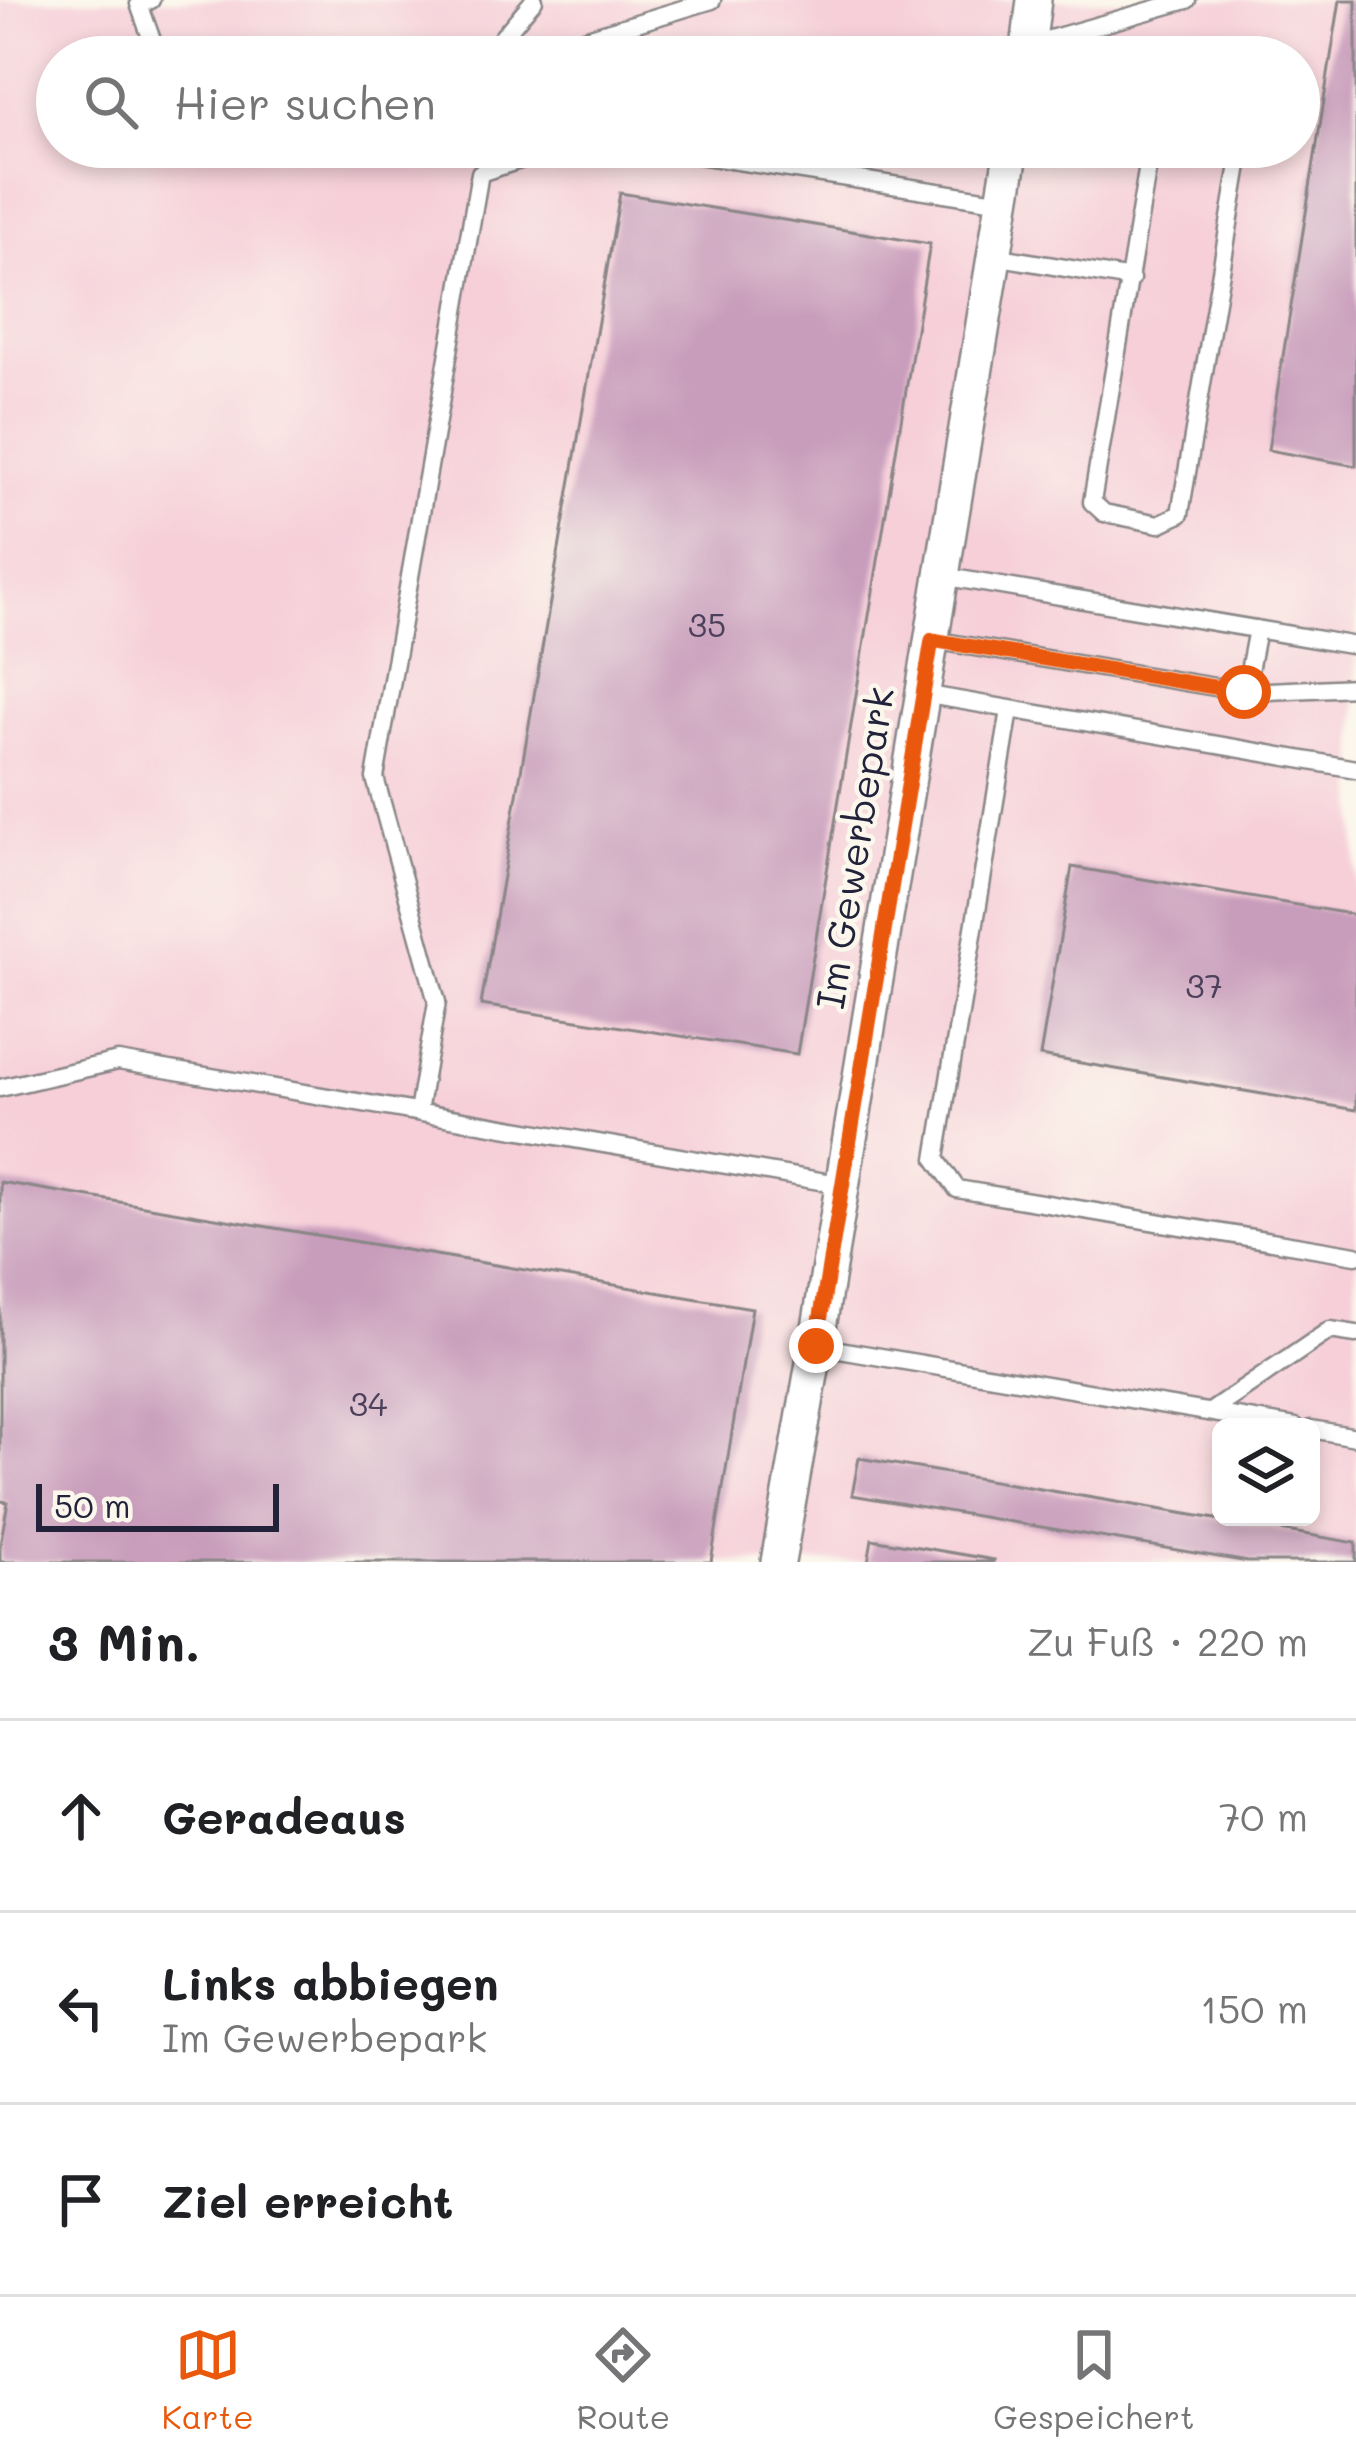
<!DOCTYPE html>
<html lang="de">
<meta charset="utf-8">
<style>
:root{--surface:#fff;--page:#f2f2f2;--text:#202124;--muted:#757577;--line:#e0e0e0;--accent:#ea580c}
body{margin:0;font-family:Mali,sans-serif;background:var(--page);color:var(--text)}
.controls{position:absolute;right:36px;bottom:36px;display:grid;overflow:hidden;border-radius:18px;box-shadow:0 6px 18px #0003}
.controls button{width:108px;height:108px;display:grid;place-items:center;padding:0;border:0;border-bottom:3px solid var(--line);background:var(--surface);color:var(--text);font:60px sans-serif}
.scale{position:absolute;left:36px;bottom:30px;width:243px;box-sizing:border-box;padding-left:12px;border:6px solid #22223b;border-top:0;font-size:33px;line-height:42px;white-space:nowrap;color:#22223b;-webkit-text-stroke:9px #fbf7ec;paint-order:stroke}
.stop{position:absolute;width:36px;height:36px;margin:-27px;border:9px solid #ea580c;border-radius:50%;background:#fff}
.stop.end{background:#ea580c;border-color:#fff;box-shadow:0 3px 12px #0008}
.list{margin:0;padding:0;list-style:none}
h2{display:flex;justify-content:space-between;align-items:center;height:156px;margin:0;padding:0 48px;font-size:51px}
h2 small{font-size:39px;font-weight:400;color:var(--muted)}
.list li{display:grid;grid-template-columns:78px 1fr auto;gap:36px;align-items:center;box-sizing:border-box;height:192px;padding:0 48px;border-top:3px solid var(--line)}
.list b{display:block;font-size:45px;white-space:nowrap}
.list p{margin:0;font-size:39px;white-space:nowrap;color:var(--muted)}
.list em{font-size:39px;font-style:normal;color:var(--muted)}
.icon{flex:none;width:66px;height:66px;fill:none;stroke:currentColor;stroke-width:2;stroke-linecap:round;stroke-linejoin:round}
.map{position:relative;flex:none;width:1356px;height:1562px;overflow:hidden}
.search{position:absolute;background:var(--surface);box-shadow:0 6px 18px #0003;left:36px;right:36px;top:36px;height:132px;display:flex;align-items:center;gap:30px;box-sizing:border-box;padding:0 42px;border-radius:66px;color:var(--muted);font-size:45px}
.sheet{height:732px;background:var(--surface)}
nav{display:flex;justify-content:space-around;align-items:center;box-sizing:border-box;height:168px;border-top:3px solid var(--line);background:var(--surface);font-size:33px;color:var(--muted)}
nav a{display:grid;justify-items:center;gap:6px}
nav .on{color:var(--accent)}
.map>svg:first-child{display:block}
.built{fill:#f6cfd9;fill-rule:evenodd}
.building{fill:#c89cbb}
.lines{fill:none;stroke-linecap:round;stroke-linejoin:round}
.service-casing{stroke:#8a8687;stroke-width:21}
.minor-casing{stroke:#8a8687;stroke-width:38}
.service{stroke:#fff;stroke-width:16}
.minor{stroke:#fff;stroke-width:33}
.route{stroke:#ea580c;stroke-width:15}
.labels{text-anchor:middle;stroke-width:9;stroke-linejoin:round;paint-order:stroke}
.number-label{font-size:33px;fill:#4c405b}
.street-label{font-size:39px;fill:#22223b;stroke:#fbf7ec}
</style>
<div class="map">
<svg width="1356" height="1562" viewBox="0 0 1356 1562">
<rect width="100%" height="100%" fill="#fbf7ec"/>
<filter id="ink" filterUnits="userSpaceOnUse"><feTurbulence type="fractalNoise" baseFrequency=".00833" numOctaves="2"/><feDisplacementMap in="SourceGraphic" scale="24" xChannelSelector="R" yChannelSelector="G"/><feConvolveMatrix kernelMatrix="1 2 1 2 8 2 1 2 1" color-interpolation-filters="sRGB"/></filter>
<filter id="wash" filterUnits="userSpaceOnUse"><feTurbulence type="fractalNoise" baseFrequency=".004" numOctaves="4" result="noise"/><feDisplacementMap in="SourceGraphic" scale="48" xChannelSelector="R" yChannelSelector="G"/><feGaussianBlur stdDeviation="2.7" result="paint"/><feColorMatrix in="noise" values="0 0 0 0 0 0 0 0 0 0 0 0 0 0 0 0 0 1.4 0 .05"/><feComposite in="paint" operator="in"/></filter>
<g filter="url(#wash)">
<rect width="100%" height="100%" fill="#f2ebd3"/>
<!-- built -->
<path class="built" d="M 0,0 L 1356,0 L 1356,1562 L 0,1562 ZM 57,57 L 1299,57 L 1299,147 L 57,147 ZM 1221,1427 L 1311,1427 L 1311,1517 L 1221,1517 Z"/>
<g id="blocks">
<!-- building -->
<path class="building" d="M 1340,0 L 1356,0 L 1356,466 L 1268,450 Z
M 620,193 L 930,244 L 797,1054 L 481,1005 Z
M 1072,867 L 1356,915 L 1356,1110 L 1040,1056 Z
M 0,1182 L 752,1308 L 711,1562 L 0,1562 L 0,1545 L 8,1502 L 0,1501 Z
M 859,1458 L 1356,1543 L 1356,1562 L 1248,1562 L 852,1495 Z
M 872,1539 L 994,1560 L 993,1562 L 868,1562 Z"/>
</g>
</g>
<g filter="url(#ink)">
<use href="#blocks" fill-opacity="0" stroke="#8a8687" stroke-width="3"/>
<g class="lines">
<!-- service casing -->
<g class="service-casing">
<path id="service" d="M 151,0 L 139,4 L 158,57
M 1029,45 L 1187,0
M 486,57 L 534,0
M 525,57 L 712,0
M 646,147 L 1003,202
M 1151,147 L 1092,502 L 1104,513 L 1159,524 L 1180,514 L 1242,147
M 994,256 L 1131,279
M 942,576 L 1356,646
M 932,640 L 1245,692 L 1356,687
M 1245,692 L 1257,629
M 923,694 L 1356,769
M 1010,710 L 936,1159 L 957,1189 L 1356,1255
M 0,1088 L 118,1061 L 843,1185
M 418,1112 L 437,1002 L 375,778 L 480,173 L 560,147
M 816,1346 L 1296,1427
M 1210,1412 L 1330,1330 L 1356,1334
M 1311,1429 L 1356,1437"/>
</g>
<!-- minor casing -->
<g class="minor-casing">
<path id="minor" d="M 1027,57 L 1034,0
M 778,1562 L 816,1346 L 1012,147"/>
</g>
<!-- service -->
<use href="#service" class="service"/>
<!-- minor -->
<use href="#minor" class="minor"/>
</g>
</g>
<g class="lines" filter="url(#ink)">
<!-- route -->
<path class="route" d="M 816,1346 L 932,640 L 1244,692"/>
</g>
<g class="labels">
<!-- number labels -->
<g class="number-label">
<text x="707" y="637">35</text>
<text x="1204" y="998">37</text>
<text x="368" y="1416">34</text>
</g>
<!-- street labels -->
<g class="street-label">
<text transform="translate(855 848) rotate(-81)" y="14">Im Gewerbepark</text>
</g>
</g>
</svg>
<div class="controls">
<button><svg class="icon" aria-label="layers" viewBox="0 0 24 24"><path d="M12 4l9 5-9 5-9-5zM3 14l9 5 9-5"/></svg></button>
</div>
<div class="scale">50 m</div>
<div class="stop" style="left:1244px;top:692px"></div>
<div class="stop end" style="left:816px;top:1346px"></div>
<div class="search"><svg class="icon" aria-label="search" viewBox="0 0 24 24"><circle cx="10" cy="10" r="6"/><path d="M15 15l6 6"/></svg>Hier suchen</div>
</div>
<section class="sheet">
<h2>3 Min.<small>Zu Fuß · 220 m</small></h2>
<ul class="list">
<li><svg class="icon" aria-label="ahead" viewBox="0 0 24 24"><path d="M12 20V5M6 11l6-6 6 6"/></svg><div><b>Geradeaus</b></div><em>70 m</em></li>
<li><svg class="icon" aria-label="left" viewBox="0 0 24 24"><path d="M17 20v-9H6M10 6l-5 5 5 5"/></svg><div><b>Links abbiegen</b><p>Im Gewerbepark</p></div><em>150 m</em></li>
<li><svg class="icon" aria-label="arrive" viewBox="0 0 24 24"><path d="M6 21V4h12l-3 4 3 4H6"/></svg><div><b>Ziel erreicht</b></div></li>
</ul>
</section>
<nav>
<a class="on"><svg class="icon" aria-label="map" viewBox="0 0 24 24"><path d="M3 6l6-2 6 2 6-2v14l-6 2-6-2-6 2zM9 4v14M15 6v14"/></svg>Karte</a>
<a><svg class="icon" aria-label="directions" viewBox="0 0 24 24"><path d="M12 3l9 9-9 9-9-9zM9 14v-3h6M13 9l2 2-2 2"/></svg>Route</a>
<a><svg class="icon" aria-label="saved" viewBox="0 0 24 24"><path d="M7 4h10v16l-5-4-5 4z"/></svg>Gespeichert</a>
</nav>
